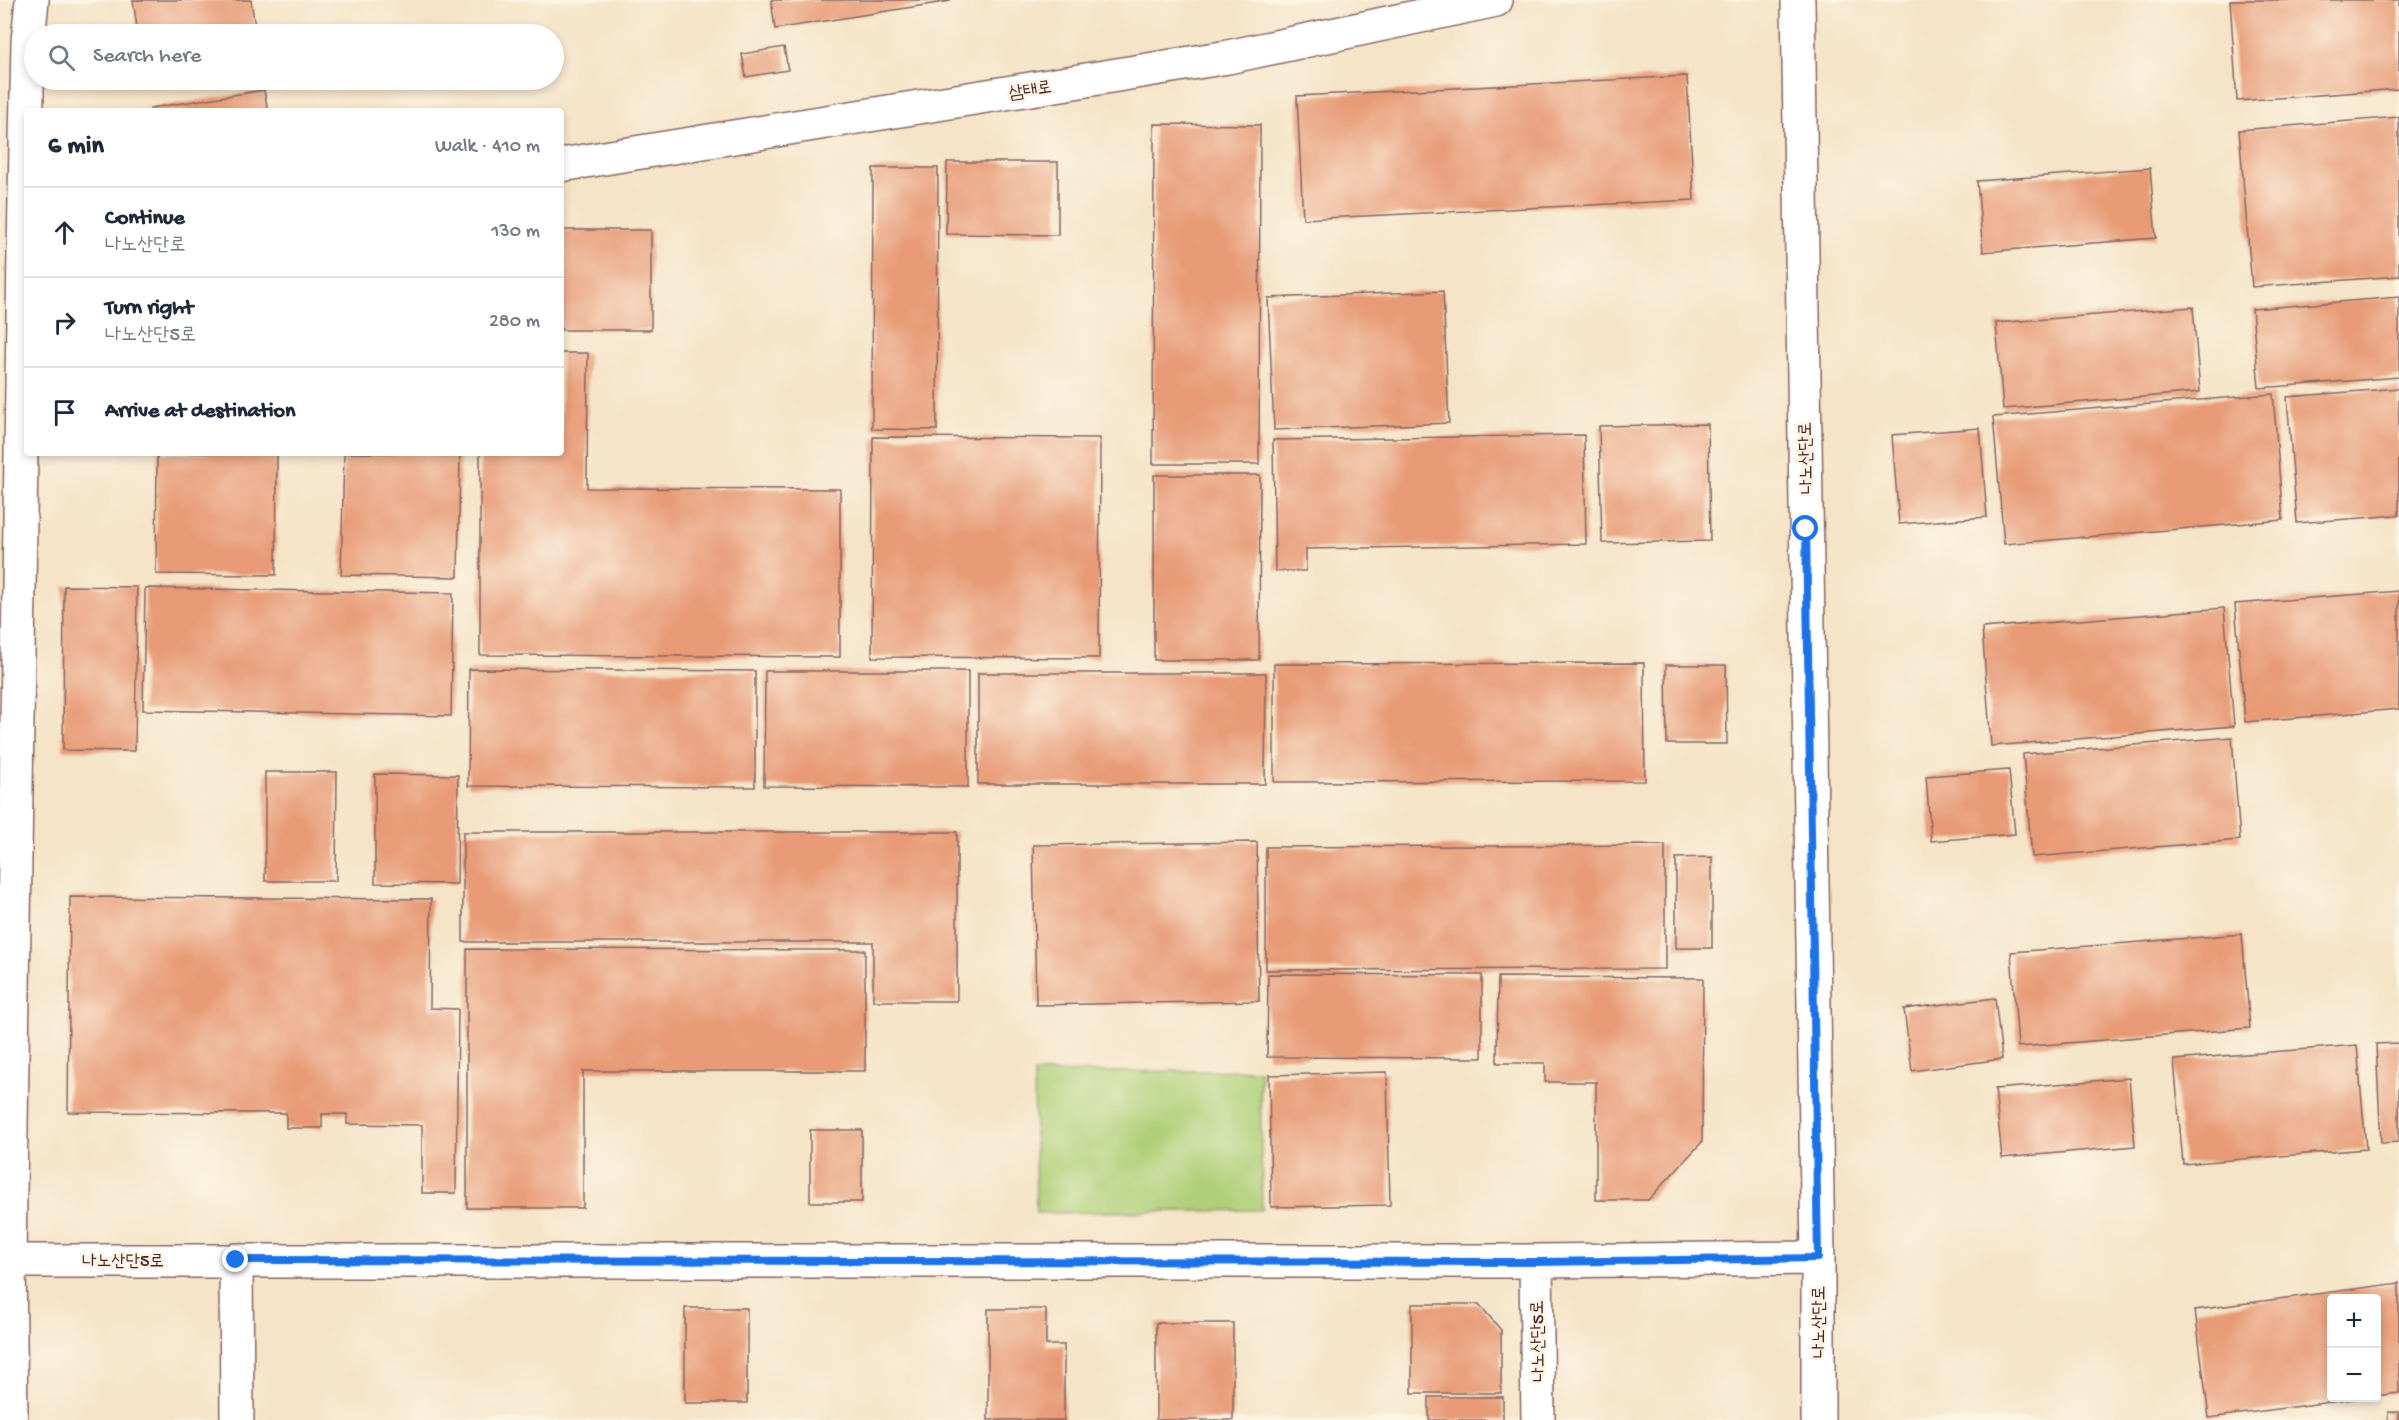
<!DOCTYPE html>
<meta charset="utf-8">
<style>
:root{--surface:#fff;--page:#f2f2f3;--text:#1f2937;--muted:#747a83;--line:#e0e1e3}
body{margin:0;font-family:"Gochi Hand","Poor Story",sans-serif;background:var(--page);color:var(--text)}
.controls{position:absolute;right:18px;bottom:18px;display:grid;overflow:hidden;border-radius:6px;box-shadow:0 3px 9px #0003}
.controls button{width:54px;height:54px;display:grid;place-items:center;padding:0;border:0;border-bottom:2px solid var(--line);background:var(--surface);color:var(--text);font:30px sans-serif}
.stop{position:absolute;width:18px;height:18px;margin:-14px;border:4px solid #1a73e8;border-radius:50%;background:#fff}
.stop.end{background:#1a73e8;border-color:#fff;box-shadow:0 2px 6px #0008}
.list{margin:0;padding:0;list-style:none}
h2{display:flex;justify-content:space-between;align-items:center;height:78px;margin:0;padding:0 24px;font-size:26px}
h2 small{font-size:20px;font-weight:400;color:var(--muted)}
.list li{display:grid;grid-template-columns:39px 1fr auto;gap:18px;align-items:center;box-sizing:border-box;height:90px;padding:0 24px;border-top:2px solid var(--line)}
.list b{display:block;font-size:22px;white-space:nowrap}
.list p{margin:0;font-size:20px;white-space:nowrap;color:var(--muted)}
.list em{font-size:20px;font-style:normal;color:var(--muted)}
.icon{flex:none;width:33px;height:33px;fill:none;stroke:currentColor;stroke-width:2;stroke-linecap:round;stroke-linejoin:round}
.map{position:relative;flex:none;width:2399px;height:1420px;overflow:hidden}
.search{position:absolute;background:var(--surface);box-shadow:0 3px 9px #0003;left:24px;top:24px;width:540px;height:66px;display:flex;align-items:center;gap:15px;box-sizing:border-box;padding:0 21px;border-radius:33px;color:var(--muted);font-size:22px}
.panel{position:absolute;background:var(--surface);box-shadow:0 3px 9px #0003;left:24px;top:108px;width:540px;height:348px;border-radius:6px}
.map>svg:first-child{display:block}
.green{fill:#aecf77;stroke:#7c7751;stroke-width:1.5}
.building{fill:#e79a74}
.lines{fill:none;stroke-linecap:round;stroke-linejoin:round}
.minor-casing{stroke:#866461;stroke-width:36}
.minor{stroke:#fff;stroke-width:33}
.route{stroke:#1a73e8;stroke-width:8}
.labels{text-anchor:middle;stroke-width:5;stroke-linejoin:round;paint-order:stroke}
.street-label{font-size:18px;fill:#4a1f2b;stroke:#fcf5e5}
</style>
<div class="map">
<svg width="2399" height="1420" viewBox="0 0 2399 1420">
<rect width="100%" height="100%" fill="#fcf5e5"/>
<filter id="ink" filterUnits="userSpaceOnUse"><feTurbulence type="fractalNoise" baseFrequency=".0167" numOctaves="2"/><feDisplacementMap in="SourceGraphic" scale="12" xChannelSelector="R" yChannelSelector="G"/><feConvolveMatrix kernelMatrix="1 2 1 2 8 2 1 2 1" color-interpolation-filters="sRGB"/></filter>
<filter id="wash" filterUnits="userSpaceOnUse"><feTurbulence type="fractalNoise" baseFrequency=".008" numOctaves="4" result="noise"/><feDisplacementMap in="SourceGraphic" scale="24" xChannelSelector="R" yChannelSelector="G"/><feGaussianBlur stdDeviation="1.35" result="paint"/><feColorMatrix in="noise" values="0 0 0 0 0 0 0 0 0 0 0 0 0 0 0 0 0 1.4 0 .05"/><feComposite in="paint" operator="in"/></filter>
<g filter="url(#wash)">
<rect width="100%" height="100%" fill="#f4e3c6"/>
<!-- green -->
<path class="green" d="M 1260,1070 L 1262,1210 L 1036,1213 L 1034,1073 Z"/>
<g id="blocks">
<!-- building -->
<path class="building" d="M 133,0 L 251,0 L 256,34 L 138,34 Z
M 771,0 L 950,0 L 950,1 L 775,29 Z
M 2230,0 L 2399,0 L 2399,89 L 2237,101 Z
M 784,47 L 788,70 L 746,77 L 742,54 Z
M 1687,76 L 1694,200 L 1303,219 L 1297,96 Z
M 264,90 L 268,111 L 151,111 L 150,108 Z
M 2399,117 L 2399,276 L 2252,287 L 2239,130 Z
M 1154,124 L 1260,125 L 1259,464 L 1153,464 Z
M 947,162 L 1058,162 L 1058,235 L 946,234 Z
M 873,168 L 938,168 L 937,430 L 872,429 Z
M 2150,168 L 2156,238 L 1983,252 L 1977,181 Z
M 561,230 L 651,230 L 651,330 L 561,330 Z
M 1443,291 L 1449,423 L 1274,430 L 1268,298 Z
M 2399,297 L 2399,377 L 2259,388 L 2252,309 Z
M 2193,307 L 2200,392 L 2003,409 L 1996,323 Z
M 561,353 L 588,353 L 587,488 L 840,489 L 840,657 L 480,655 L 480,453 L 561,453 Z
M 2399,388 L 2399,515 L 2297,523 L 2287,397 Z
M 2273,394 L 2283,520 L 2004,544 L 1993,417 Z
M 1708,424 L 1710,541 L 1602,543 L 1599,426 Z
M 1980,428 L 1987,517 L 1899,524 L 1892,435 Z
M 1584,435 L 1586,544 L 1306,549 L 1306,571 L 1275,571 L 1273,440 Z
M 873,437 L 1100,438 L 1099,658 L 872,657 Z
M 157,453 L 277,453 L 276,575 L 156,574 Z
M 344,453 L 460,453 L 458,577 L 341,575 Z
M 1154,475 L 1260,475 L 1259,660 L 1154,660 Z
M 64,586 L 137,587 L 135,751 L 63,750 Z
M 145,588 L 453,593 L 451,716 L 143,710 Z
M 2399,591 L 2399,709 L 2245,722 L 2235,604 Z
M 2224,608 L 2234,726 L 1991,746 L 1982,628 Z
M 1644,663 L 1645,781 L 1274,782 L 1274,664 Z
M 1666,665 L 1726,665 L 1727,744 L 1667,744 Z
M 469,669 L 755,671 L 755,787 L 468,786 Z
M 765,671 L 968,671 L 968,787 L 764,786 Z
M 978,673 L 1266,673 L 1265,784 L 978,784 Z
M 2232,737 L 2240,840 L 2032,857 L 2023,754 Z
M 2009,770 L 2015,834 L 1931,841 L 1926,776 Z
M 265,772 L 337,772 L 336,881 L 265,881 Z
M 375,774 L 458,775 L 457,884 L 375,883 Z
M 463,832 L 957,832 L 957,1001 L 873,1001 L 873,942 L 463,942 Z
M 1257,842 L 1259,1001 L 1036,1005 L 1033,845 Z
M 1665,845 L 1665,969 L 1266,970 L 1266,847 Z
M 1712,857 L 1712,948 L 1676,948 L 1676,858 Z
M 70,897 L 431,899 L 430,1008 L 458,1009 L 456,1193 L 422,1193 L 422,1125 L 347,1124 L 347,1114 L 322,1114 L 322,1128 L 286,1128 L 286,1113 L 68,1112 Z
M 2242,934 L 2250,1028 L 2018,1047 L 2011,952 Z
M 467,949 L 865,950 L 865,1071 L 583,1071 L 583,1208 L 467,1208 Z
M 1268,974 L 1482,975 L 1482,1058 L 1267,1057 Z
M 1498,977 L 1703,978 L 1702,1142 L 1648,1200 L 1596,1200 L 1596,1082 L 1545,1082 L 1545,1063 L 1497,1063 Z
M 1995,998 L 2002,1059 L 1912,1071 L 1904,1009 Z
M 2399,1043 L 2399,1142 L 2381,1143 L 2376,1044 Z
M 2357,1045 L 2366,1149 L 2183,1164 L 2174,1060 Z
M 1387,1072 L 1390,1205 L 1271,1207 L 1269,1075 Z
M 2129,1078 L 2135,1146 L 2002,1158 L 1995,1089 Z
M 810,1130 L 862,1130 L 862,1202 L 810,1202 Z
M 2399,1283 L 2399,1393 L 2376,1396 L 2376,1298 L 2332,1298 L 2332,1398 L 2354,1399 L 2209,1418 L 2195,1310 Z
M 1412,1304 L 1479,1304 L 1501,1330 L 1501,1393 L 1412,1393 Z
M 685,1308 L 747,1308 L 747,1403 L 685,1403 Z
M 988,1309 L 1046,1309 L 1046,1345 L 1064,1345 L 1064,1420 L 988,1420 Z
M 1156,1323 L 1233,1323 L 1233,1420 L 1156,1420 Z
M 1429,1397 L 1503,1397 L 1503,1420 L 1429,1420 Z
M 2388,1412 L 2399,1412 L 2399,1420 L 2388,1420 Z"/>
</g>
</g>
<g filter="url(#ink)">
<use href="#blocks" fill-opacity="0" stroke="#866461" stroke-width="1.5"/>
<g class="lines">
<!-- minor casing -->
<g class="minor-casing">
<path id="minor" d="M 1798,0 L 1818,1258 L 1818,1420
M 561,165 L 1228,57 L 1496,0
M 236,1260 L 237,1420
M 9,1261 L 1536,1261 L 1818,1258
M 1536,1261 L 1538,1420
M 11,1420 L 9,1261 L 24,251 L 28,41 L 32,0"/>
</g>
<!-- minor -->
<use href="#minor" class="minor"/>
</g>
</g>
<g class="lines" filter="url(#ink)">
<!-- route -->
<path class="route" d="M 236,1260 L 1536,1262 L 1818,1258 L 1806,529"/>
</g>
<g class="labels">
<!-- street labels -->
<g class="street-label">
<text transform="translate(1030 89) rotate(-9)" y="6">삼태로</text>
<text transform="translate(1805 458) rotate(-91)" y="6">나노산단로</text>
<text x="123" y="1266">나노산단5로</text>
<text transform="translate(1818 1322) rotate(-90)" y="6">나노산단로</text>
<text transform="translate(1537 1341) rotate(-91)" y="6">나노산단5로</text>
</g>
</g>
</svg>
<div class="controls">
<button>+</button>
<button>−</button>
</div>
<div class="stop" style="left:1806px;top:529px"></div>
<div class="stop end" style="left:236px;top:1260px"></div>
<div class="search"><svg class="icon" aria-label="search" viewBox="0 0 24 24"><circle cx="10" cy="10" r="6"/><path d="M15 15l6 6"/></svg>Search here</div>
<section class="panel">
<h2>6 min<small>Walk · 410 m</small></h2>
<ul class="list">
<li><svg class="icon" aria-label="ahead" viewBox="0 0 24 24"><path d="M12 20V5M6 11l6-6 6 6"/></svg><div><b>Continue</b><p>나노산단로</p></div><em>130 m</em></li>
<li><svg class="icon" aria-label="right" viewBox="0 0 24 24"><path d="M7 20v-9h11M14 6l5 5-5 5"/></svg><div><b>Turn right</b><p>나노산단5로</p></div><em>280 m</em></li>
<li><svg class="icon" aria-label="arrive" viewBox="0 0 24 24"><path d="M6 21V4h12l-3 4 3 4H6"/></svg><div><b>Arrive at destination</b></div></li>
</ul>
</section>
</div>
